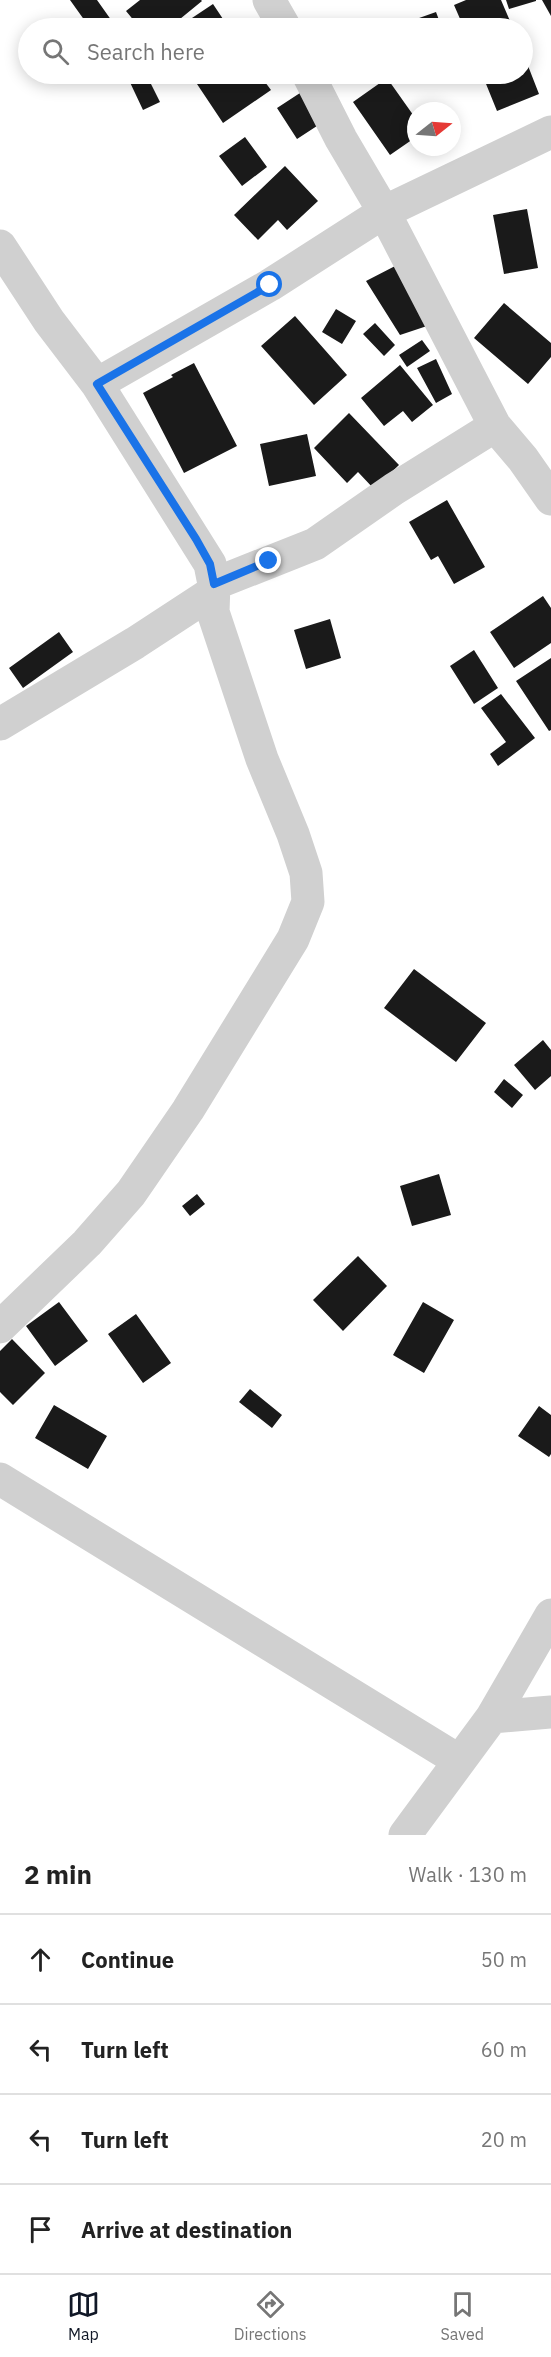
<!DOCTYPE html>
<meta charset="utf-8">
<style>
:root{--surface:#fff;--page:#f2f2f2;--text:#222;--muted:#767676;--line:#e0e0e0;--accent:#111827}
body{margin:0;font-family:"IBM Plex Sans",sans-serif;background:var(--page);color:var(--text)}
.compass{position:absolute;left:407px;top:102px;width:54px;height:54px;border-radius:50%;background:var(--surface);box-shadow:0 3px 15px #0003;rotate:73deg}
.stop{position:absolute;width:18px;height:18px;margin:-14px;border:4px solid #1a73e8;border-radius:50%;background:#fff}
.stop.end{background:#1a73e8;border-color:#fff;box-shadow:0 2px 6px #0008}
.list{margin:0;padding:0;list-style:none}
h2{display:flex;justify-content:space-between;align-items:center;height:78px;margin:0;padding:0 24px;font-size:26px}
h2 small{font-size:20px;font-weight:400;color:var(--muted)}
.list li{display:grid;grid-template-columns:39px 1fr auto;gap:18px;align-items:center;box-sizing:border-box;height:90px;padding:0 24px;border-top:2px solid var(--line)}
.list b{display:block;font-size:22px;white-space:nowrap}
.list em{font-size:20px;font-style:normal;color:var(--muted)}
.icon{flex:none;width:33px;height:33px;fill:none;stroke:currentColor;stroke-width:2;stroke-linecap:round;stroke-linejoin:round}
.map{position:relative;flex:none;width:551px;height:1835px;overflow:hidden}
.search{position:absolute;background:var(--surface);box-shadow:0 3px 15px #0003;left:18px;right:18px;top:18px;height:66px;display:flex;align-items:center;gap:15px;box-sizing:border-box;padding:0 21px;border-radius:33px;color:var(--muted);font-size:22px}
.sheet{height:438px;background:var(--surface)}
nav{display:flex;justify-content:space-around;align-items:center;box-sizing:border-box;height:84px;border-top:2px solid var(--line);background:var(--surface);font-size:16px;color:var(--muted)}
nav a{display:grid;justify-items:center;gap:3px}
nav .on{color:var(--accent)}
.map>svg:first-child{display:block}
.building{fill:#1a1a1a}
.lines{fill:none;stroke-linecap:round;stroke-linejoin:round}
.minor{stroke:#d0d0d0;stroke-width:33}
.route{stroke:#1a73e8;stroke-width:8}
</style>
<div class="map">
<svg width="551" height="1835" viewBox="0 0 551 1835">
<rect width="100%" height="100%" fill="#fff"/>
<!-- building -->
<path class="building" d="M 70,0 L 97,0 L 114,24 L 108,28 L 90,28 Z
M 140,0 L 201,0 L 202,1 L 169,28 L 140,28 L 126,11 Z
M 466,0 L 501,0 L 513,28 L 464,28 L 454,5 Z
M 506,0 L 536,0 L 536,1 L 509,9 Z
M 542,0 L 551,0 L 551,16 Z
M 213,4 L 229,28 L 177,28 Z
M 436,12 L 442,28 L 391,28 Z
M 523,53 L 539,94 L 497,111 L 482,74 L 522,74 Z
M 133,74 L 146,74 L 160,102 L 143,110 L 127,76 Z
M 196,74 L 259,74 L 271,90 L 223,123 L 197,84 L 202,81 Z
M 387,78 L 416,119 L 416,137 L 390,155 L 353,102 Z
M 300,93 L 320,124 L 297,139 L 277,108 Z
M 245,137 L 267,167 L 242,186 L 219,156 Z
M 285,166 L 318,201 L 287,230 L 278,220 L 258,240 L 234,215 Z
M 527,209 L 538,268 L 504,274 L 493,215 Z
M 399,264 L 433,324 L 400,335 L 366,281 Z
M 504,303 L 551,343 L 551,357 L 528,384 L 474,338 Z
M 336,309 L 356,321 L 342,344 L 322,332 Z
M 295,316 L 347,375 L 314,405 L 261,346 Z
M 375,323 L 395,345 L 384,356 L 363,334 Z
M 422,340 L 430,351 L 407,367 L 399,355 Z
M 436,359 L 452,394 L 436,403 L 417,368 Z
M 194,363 L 237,446 L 184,473 L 143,393 L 173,377 L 171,375 Z
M 400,365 L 433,405 L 412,422 L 403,411 L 384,426 L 361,398 Z
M 349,413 L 399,465 L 374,489 L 358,472 L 347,483 L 314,448 Z
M 307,434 L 316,476 L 269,486 L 260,444 Z
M 447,500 L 485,567 L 454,584 L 438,556 L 431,560 L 409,522 Z
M 543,596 L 551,608 L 551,643 L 514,668 L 490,632 Z
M 330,619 L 341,658 L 306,669 L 294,630 Z
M 59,632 L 73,652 L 23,688 L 9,668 Z
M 474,650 L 498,688 L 474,704 L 450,666 Z
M 551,658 L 551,730 L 549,731 L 516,681 Z
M 501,694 L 535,738 L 498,766 L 490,754 L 506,742 L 481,708 Z
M 414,969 L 486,1023 L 456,1062 L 384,1008 Z
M 543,1040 L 551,1050 L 551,1076 L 535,1090 L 514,1065 Z
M 504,1079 L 523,1095 L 512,1108 L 494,1092 Z
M 439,1174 L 451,1215 L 412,1226 L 400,1186 Z
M 197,1194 L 205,1204 L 190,1216 L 182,1206 Z
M 358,1256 L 387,1286 L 343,1331 L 313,1300 Z
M 59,1302 L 88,1341 L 55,1366 L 26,1326 Z
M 423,1302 L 454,1320 L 424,1373 L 393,1355 Z
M 136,1314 L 171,1363 L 143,1383 L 108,1334 Z
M 12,1339 L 45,1373 L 13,1405 L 0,1392 L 0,1351 Z
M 250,1389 L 282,1415 L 272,1428 L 239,1402 Z
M 54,1405 L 107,1436 L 88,1469 L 35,1438 Z
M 539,1406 L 551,1415 L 551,1454 L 549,1457 L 518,1436 Z"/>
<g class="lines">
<!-- minor -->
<path class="minor" d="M 269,0 L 285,28
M 308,74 L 341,139 L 384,212 L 495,426 L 523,459 L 551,499
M 0,246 L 49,321 L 97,384 L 210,564 L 214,584 L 213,612 L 262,759 L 293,834 L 306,873 L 308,902 L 293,939 L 188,1110 L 131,1193 L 87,1243 L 0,1327
M 97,384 L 270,285 L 384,212 L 551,132
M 214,584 L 315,544 L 394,489 L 495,426
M 0,724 L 135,643 L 213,592
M 0,1479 L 458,1760
M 492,1717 L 551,1712
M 405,1835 L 492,1717 L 551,1615"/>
</g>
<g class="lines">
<!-- route -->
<path class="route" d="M 269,561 L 214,584 L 210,564 L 196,539 L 97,384 L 270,285"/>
</g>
</svg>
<svg class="compass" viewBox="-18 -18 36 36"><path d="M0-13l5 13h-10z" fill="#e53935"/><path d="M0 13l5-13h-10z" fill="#767676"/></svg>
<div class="stop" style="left:270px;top:285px"></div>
<div class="stop end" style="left:269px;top:561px"></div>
<div class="search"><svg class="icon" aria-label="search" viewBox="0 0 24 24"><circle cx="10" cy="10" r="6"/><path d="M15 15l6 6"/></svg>Search here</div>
</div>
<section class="sheet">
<h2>2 min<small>Walk · 130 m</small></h2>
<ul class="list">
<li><svg class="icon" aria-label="ahead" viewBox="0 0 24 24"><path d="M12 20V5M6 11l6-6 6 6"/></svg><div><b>Continue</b></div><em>50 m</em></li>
<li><svg class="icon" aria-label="left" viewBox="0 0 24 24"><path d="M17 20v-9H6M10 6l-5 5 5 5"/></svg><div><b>Turn left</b></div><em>60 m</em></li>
<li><svg class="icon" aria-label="left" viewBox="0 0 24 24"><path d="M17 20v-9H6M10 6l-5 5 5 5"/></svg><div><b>Turn left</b></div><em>20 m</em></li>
<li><svg class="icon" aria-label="arrive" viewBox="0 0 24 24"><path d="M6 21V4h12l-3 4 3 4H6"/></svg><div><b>Arrive at destination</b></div></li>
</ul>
</section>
<nav>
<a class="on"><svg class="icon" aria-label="map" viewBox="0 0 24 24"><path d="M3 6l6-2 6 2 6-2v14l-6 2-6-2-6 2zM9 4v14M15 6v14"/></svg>Map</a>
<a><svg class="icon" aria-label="directions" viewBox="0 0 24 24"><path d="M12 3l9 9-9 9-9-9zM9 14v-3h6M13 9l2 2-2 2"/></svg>Directions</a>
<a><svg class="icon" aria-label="saved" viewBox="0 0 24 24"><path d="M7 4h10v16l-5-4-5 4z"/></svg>Saved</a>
</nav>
